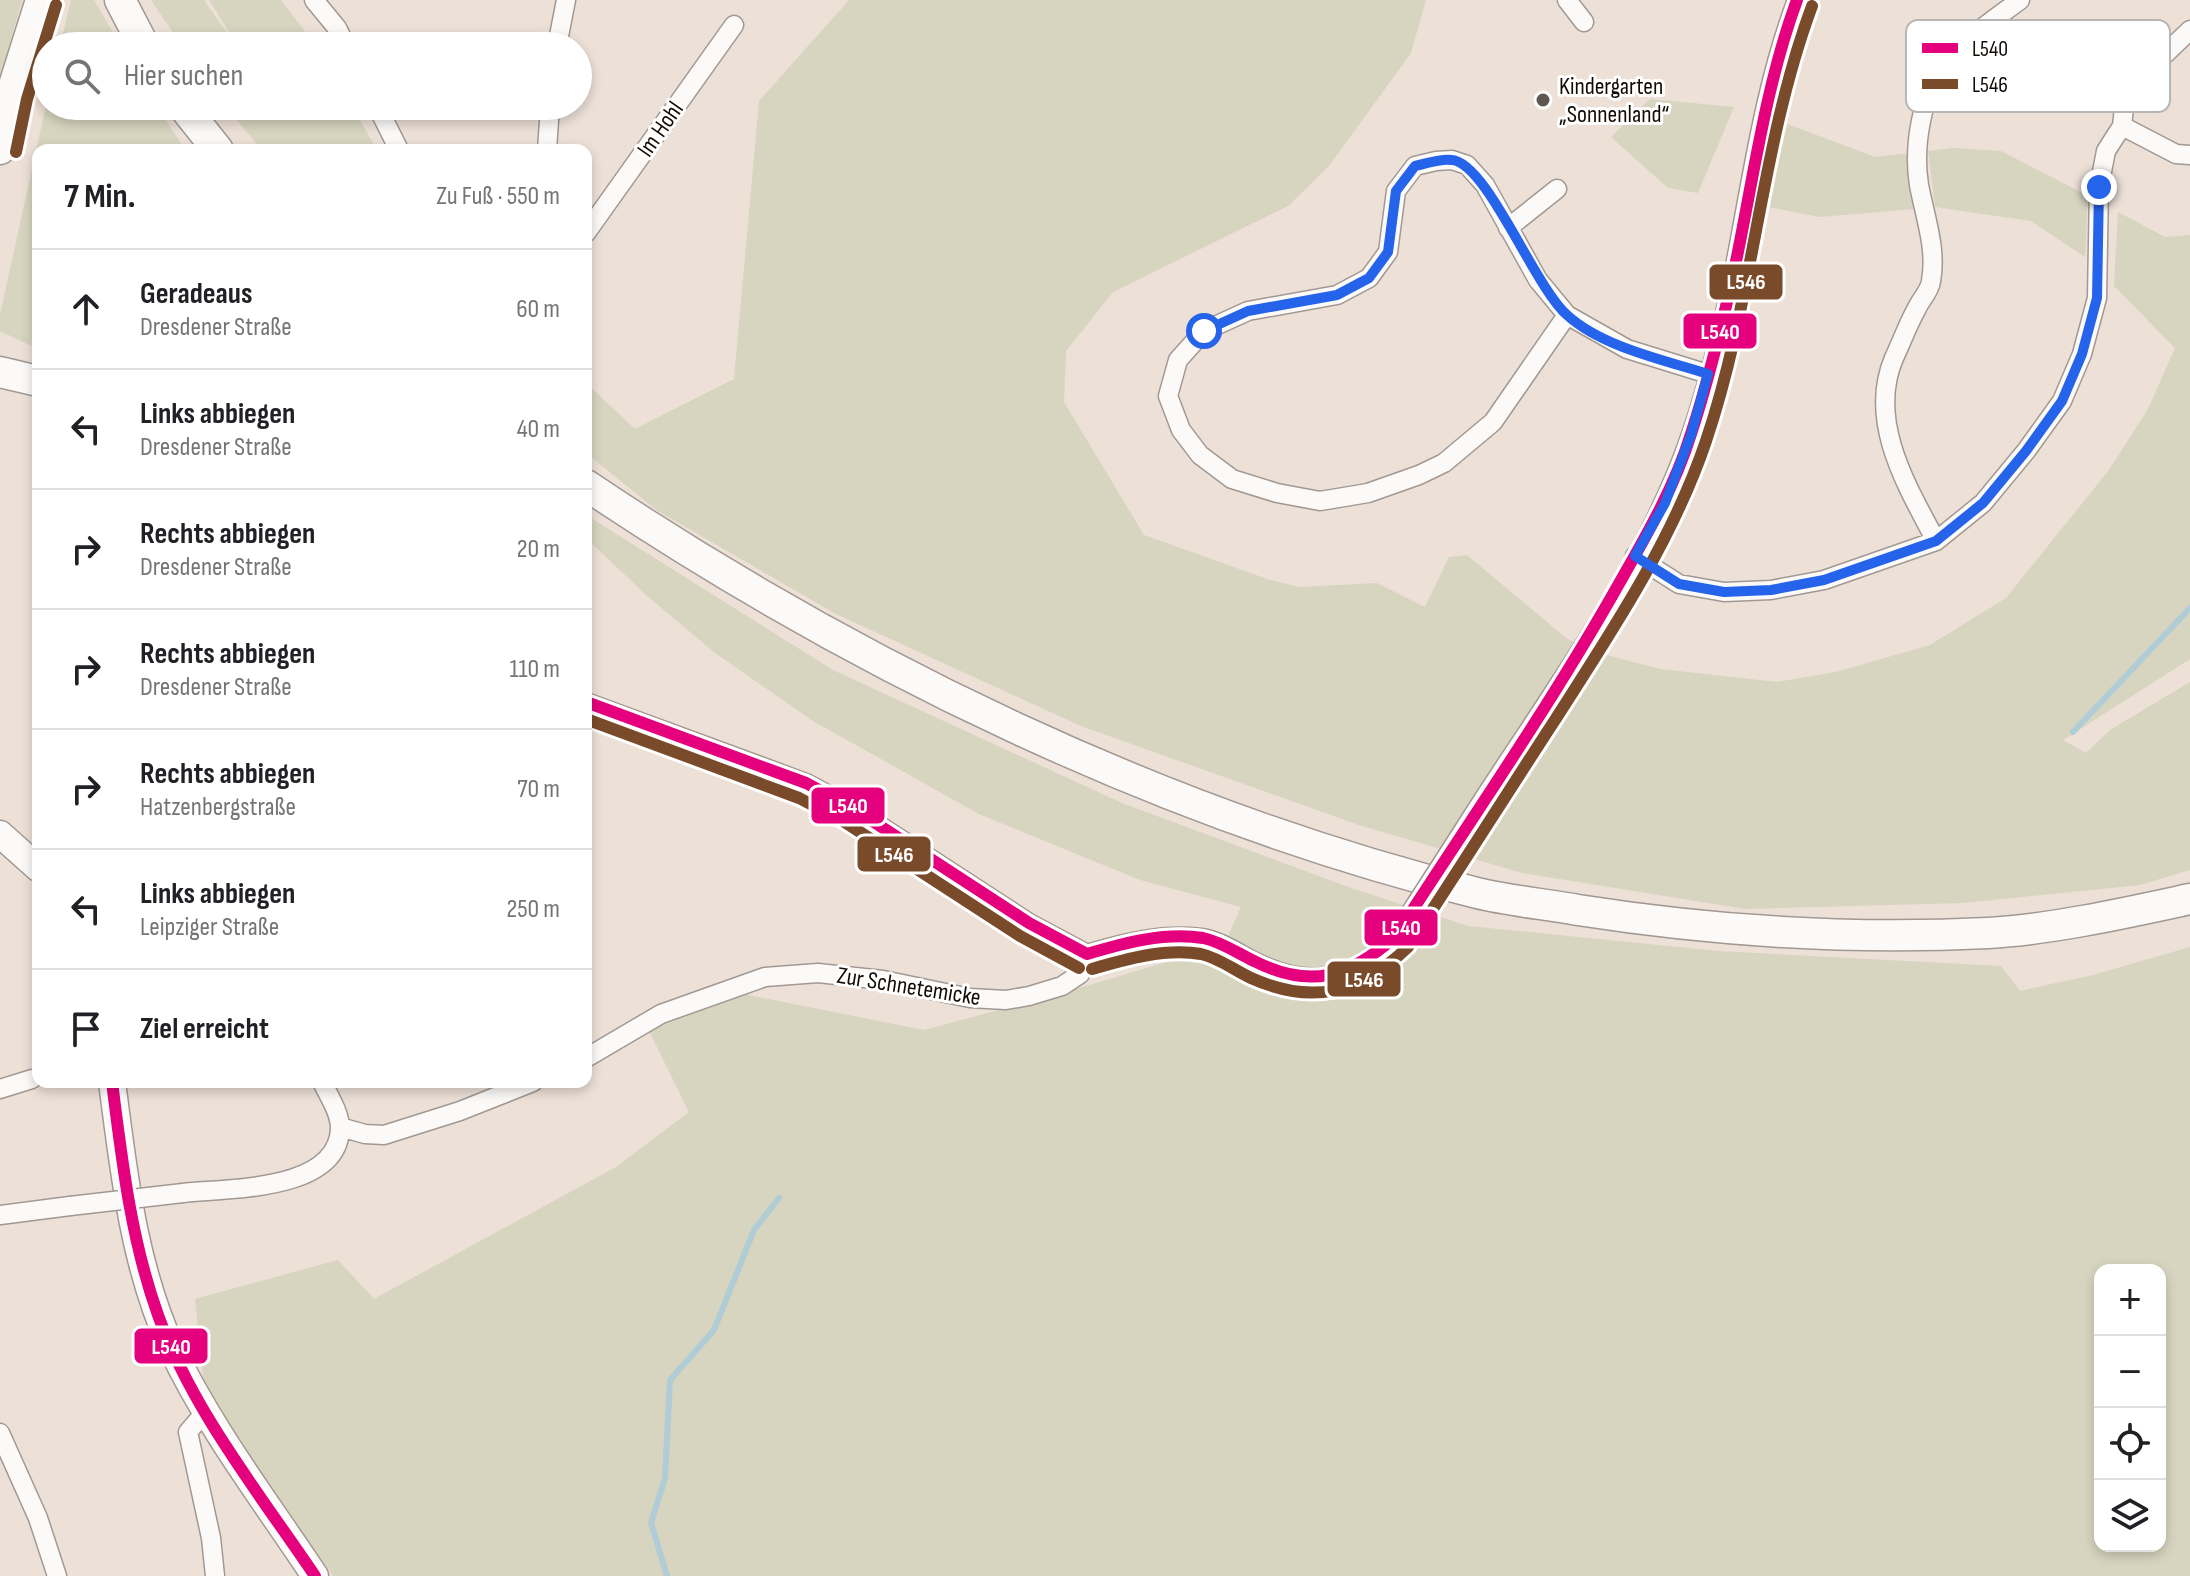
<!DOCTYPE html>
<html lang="de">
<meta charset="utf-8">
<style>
:root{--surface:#fff;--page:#f6f6f6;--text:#202124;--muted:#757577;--line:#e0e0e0}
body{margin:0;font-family:"Sofia Sans Condensed",sans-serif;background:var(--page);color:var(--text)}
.controls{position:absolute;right:24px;bottom:24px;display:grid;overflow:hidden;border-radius:16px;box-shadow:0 4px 12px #0003}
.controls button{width:72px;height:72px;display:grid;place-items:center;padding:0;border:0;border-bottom:2px solid var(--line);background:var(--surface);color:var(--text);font:40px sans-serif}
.stop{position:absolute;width:24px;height:24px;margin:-18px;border:6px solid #2563eb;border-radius:50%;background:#fff}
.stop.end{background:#2563eb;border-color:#fff;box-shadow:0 2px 8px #0008}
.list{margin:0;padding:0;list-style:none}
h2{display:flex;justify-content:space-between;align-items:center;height:104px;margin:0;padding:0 32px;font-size:34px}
h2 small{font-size:26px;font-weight:400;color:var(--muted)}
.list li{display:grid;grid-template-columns:52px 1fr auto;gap:24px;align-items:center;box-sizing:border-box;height:120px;padding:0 32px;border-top:2px solid var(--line)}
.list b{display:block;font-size:30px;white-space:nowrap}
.list p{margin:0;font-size:26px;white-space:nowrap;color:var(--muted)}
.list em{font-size:26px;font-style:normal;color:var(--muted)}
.icon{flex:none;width:44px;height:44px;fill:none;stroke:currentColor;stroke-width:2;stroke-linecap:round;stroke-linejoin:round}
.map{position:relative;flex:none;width:2190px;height:1576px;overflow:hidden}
.search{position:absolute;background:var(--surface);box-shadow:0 4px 12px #0003;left:32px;top:32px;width:560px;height:88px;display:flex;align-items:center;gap:20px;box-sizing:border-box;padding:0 28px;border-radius:44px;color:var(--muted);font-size:30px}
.panel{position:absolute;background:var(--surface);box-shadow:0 4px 12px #0003;left:32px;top:144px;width:560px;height:944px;border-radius:16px}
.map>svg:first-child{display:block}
.green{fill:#d7d4bf;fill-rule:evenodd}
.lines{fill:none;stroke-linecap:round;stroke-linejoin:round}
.stream{stroke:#b0ccd6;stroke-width:6}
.street-casing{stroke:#a29892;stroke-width:21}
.secondary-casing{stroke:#a29892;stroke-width:29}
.primary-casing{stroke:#a29892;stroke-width:33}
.street{stroke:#fcfaf9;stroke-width:18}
.secondary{stroke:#fcfaf9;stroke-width:26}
.primary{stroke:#fcfaf9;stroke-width:30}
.street-bridge-casing{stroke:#a29892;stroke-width:21;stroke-linecap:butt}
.street-bridge{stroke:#fcfaf9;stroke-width:18}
.bus-1-casing{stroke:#fff;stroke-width:18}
.bus-2-casing{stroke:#fff;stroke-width:18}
.bus-1{stroke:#e5007d;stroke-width:12}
.bus-2{stroke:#7a4b2a;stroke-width:12}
.route{stroke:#2563eb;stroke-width:10}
.poi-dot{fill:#5e564f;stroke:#fff;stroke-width:3}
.labels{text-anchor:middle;stroke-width:6;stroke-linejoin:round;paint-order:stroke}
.poi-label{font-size:24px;fill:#110b06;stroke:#fff;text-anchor:start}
.street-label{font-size:24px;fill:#110b06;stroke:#fff}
.key{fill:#fff;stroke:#b8b6b4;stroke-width:2}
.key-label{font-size:22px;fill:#110b06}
.line-badge{stroke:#fff;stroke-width:3}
.badge-label{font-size:22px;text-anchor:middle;font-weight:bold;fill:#fff}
</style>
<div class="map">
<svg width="2190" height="1576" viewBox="0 0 2190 1576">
<rect width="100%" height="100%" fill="#ece0d7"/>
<!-- green -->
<path class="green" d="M 0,0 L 22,0 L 0,78 Z
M 71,0 L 94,0 L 121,46 L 60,46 Z
M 151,0 L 204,0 L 236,46 L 182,46 Z
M 209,0 L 281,0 L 316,46 L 238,46 Z
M 849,0 L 1426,0 L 1411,53 L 1329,166 L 1288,206 L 1113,292 L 1066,351 L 1064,402 L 1144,535 L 1270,580 L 1300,587 L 1377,583 L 1425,607 L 1449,557 L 1467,555 L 1566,638 L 1595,652 L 1660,669 L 1777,682 L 1836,672 L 1930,645 L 2006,598 L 2109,470 L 2148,409 L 2175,348 L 2114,286 L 2118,212 L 2165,237 L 2190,235 L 2190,659 L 2063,740 L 2086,753 L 2110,730 L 2190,682 L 2190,870 L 2140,885 L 1963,903 L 1745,909 L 1522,873 L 1359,825 L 1081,726 L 836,614 L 658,511 L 586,453 L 586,383 L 635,429 L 734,379 L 759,101 Z
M 1650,99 L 1734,107 L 1698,193 L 1668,188 L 1611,137 Z
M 46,105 L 157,106 L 185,150 L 38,150 L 38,349 L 0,331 L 0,315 Z
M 225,106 L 352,106 L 377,150 L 262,150 Z
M 1774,119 L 1875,157 L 1909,153 L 1914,209 L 1820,217 L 1752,204 Z
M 1953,148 L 2001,151 L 2088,196 L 2085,257 L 2031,221 L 1935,207 L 1928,151 Z
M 586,515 L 833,670 L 1122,803 L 1351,888 L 1468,926 L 1718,951 L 2001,966 L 2020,991 L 2093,975 L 2190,947 L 2190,1576 L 333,1576 L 204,1388 L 195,1299 L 338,1260 L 374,1299 L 616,1167 L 689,1112 L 649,1031 L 743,994 L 924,1030 L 1066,992 L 1224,945 L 1241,907 L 1140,880 L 979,814 L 813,721 L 715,653 L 646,595 L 586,538 ZM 2100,1270 L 2160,1270 L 2160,1546 L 2100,1546 Z"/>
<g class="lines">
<!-- stream -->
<path class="stream" d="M 2073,732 L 2190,608
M 667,1576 L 651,1523 L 665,1478 L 670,1380 L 714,1330 L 754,1230 L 779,1198"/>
<!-- street casing -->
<g class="street-casing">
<path id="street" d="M 314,0 L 337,28 L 346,46
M 1567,0 L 1584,22
M 557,46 L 566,0
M 377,106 L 399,150
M 2122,126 L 2176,154 L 2190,155
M 547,150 L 550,106
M 1508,228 L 1557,189
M 586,233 L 734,25
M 1567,315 L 1538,280 L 1485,185 L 1467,165 L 1452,160 L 1436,161 L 1415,166 L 1396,191 L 1388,252 L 1369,278 L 1337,295 L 1248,311 L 1204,331 L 1178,360 L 1168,396 L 1181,430 L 1200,455 L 1232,479 L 1277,493 L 1320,501 L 1368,493 L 1419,475 L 1444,463 L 1493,422 L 1567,315 L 1627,349 L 1708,374
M 1936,541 C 1907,486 1867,421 1894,358 C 1902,341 1908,324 1917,308 C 1921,299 1930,291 1931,281 C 1937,249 1925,217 1919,185 C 1913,147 1921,94 1946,63 C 1965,38 1995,19 2020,0
M 1635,556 L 1679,584 L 1724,592 L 1771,590 L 1824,580 L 1936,541 L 1983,503 L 2026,451 L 2062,401 L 2082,354 L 2097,298 L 2099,187 L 2106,151 L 2122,126 L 2124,108 L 2135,83 L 2190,30
M 586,702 L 806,783 L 851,807 L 1029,923 L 1087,954
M 1465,828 C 1543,704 1643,575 1691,435 C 1709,382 1723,326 1734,271 C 1752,180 1764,87 1797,0
M 1087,954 C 1123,943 1163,933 1201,938 C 1222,941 1239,954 1257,963 C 1314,990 1351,979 1395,937
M 586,1058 L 661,1014 L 765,977 L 818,973 L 883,980 L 970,998 L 1006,1000 L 1029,996 L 1062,986 L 1080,974 L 1087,954
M 0,1089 L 32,1079
M 340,1127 L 365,1134 L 384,1135 L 460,1111 L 533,1082
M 183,1193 C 227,1188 339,1192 340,1128 C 340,1113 329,1096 322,1082
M 0,1215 L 70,1206
M 206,1411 L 188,1432 L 211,1538 L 215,1576
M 0,1433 L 38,1518 L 57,1576"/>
</g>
<!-- secondary casing -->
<g class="secondary-casing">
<path id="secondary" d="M 0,834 L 38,868
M 112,1082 C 124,1173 133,1264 172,1349 C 210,1429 266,1502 315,1576"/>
</g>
<!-- primary casing -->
<g class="primary-casing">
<path id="primary" d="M 120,0 L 144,46
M 183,106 L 218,150
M 0,149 L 11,95 L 41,0
M 0,372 L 38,381
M 586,485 C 854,665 1163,815 1477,893 C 1510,901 1545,904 1578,910 C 1713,931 1851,940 1988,933 C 2054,929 2125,913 2190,899"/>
</g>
<!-- street -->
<use href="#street" class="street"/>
<!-- secondary -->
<use href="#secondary" class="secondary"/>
<!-- primary -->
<use href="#primary" class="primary"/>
<!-- street-bridge casing -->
<g class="street-bridge-casing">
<path id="street-bridge" d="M 1395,937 L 1465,828
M 70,1206 L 183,1193"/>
</g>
<!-- street-bridge -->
<use href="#street-bridge" class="street-bridge"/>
<!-- bus-1 casing -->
<g class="bus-1-casing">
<path id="bus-1" d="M 586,702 L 806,783 L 851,807 L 1029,923 L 1087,954
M 1087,954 C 1124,943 1164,932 1203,938 C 1222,942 1237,953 1254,961 C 1311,990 1349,977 1395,937 C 1468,824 1545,713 1612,596 C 1642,543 1673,492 1691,434 C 1708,382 1721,329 1733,276 C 1753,183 1764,90 1797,0
M 112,1082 C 122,1161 131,1240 158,1315 C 192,1410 259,1493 315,1576"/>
</g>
<!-- bus-2 casing -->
<g class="bus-2-casing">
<path id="bus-2" d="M 16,152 L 27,99 L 56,5
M 586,719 L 799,798 L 843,821 L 1020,936 L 1079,968
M 1092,969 C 1126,959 1165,948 1201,954 C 1219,958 1234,970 1251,978 C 1313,1006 1360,993 1408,947 C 1457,873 1504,798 1553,723 C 1610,634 1672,542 1706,441 C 1754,299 1760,146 1812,6"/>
</g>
<!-- bus-1 -->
<use href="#bus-1" class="bus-1"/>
<!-- bus-2 -->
<use href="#bus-2" class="bus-2"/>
</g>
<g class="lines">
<!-- route -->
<path class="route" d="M 1204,331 L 1248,311 L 1337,295 L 1369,278 L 1388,252 L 1396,191 L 1415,166 C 1426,164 1440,158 1452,160 C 1487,163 1534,286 1567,315 C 1602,347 1664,360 1708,374 L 1691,435 L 1665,503 L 1635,556 L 1679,584 L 1724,592 L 1771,590 L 1824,580 L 1936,541 L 1983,503 L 2026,451 L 2062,401 L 2082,354 L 2097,298 L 2099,187"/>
</g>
<!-- markers -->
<circle class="poi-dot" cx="1543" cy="100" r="8"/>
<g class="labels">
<!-- poi labels -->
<g class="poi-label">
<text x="1559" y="94">Kindergarten<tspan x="1559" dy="28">„Sonnenland“</tspan></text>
</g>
<!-- street labels -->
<g class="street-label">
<text transform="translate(660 129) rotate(-55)" y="8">Im Hohl</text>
<text transform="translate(909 986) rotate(9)" y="8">Zur Schnetemicke</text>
</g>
</g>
<!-- legend -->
<rect x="1906" y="20" width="264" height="92" rx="12" class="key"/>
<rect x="1922" y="43" width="36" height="10" fill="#e5007d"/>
<rect x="1922" y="79" width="36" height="10" fill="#7a4b2a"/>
<g class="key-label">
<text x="1972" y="56">L540</text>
<text x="1972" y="92">L546</text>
</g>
<g class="line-badge">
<rect x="1708" y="263" width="76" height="38" rx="8" fill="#7a4b2a"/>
<rect x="1682" y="312" width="76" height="38" rx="8" fill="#e5007d"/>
<rect x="810" y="786" width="76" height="39" rx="8" fill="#e5007d"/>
<rect x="856" y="835" width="76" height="38" rx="8" fill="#7a4b2a"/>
<rect x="1363" y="908" width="76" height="39" rx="8" fill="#e5007d"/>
<rect x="1326" y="960" width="76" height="38" rx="8" fill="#7a4b2a"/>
<rect x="133" y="1327" width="76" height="38" rx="8" fill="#e5007d"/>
</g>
<g class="badge-label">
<text x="1746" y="289">L546</text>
<text x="1720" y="339">L540</text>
<text x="848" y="813">L540</text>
<text x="894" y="862">L546</text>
<text x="1401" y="935">L540</text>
<text x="1364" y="987">L546</text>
<text x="171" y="1354">L540</text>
</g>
</svg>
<div class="controls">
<button>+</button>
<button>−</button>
<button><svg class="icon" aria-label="locate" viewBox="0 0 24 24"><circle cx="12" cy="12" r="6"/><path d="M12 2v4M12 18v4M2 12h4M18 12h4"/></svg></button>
<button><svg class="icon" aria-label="layers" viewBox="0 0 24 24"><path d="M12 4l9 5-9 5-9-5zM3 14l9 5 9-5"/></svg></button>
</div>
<div class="stop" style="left:1204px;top:331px"></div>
<div class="stop end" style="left:2099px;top:187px"></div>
<div class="search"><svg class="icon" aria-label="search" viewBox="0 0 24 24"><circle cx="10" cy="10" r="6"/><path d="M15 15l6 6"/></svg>Hier suchen</div>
<section class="panel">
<h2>7 Min.<small>Zu Fuß · 550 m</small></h2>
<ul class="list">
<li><svg class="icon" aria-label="ahead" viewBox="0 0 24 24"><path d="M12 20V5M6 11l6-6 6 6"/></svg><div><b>Geradeaus</b><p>Dresdener Straße</p></div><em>60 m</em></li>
<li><svg class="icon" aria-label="left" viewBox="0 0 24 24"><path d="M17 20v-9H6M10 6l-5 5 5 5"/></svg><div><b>Links abbiegen</b><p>Dresdener Straße</p></div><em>40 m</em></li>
<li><svg class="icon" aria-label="right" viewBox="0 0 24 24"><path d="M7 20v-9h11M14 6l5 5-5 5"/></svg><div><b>Rechts abbiegen</b><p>Dresdener Straße</p></div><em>20 m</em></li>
<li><svg class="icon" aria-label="right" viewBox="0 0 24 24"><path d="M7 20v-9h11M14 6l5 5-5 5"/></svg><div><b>Rechts abbiegen</b><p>Dresdener Straße</p></div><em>110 m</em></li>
<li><svg class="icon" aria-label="right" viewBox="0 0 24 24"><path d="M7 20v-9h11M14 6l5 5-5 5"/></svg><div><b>Rechts abbiegen</b><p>Hatzenbergstraße</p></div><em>70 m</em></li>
<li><svg class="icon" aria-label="left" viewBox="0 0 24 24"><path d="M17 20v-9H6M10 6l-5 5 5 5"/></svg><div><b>Links abbiegen</b><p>Leipziger Straße</p></div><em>250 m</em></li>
<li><svg class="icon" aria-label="arrive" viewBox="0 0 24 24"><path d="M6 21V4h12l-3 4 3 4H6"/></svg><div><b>Ziel erreicht</b></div></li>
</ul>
</section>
</div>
